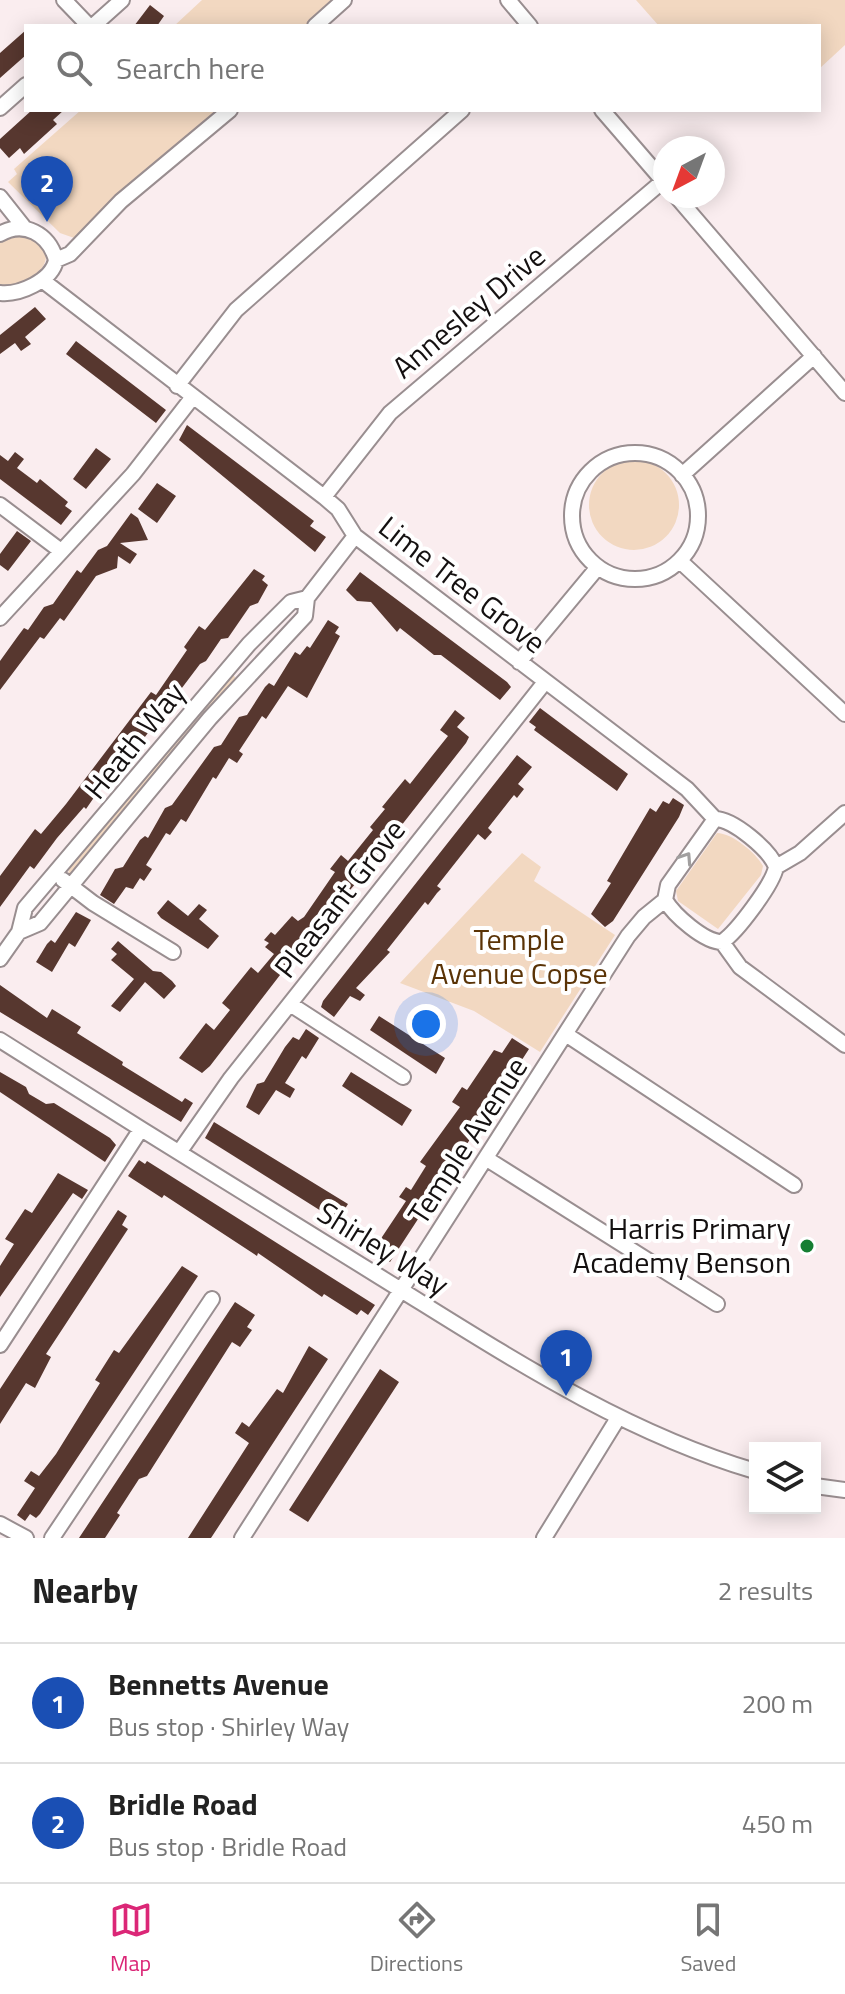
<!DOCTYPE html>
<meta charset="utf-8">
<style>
:root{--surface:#fff;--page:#f6f6f6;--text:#222;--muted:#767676;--line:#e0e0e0;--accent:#db2777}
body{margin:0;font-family:"Titillium Web",sans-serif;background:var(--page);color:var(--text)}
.controls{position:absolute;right:24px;bottom:24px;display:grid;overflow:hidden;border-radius:0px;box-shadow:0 4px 20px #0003}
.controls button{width:72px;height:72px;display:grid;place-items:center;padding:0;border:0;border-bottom:2px solid var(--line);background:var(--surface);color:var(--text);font:40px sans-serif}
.compass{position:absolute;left:653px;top:136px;width:72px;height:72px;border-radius:50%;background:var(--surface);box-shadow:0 4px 20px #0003;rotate:221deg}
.you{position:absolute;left:426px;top:1024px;width:28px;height:28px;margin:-20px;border:6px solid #fff;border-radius:50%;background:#1a73e8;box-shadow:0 0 0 12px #1a73e833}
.badge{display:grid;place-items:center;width:52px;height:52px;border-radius:50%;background:var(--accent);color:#fff;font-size:26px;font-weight:700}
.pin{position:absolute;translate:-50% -66px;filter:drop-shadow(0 2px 4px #0008)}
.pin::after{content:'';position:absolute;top:42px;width:28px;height:24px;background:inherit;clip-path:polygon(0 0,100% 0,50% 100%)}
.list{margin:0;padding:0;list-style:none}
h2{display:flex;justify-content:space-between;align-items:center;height:104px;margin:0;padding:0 32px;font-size:34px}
h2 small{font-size:26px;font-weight:400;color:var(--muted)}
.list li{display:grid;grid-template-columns:52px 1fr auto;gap:24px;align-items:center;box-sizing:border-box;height:120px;padding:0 32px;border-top:2px solid var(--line)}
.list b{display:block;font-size:30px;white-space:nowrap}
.list p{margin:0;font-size:26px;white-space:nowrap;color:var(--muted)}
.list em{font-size:26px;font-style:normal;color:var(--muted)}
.icon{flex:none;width:44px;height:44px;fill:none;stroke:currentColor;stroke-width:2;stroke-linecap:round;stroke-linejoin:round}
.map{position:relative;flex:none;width:845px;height:1538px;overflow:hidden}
.search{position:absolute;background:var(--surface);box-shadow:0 4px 20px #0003;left:24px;right:24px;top:24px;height:88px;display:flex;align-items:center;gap:20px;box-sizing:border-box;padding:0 28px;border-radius:0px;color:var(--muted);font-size:30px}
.sheet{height:344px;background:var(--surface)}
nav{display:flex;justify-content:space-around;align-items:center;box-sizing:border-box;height:112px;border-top:2px solid var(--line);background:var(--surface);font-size:22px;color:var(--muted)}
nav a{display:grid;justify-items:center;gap:4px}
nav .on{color:var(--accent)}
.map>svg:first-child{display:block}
.green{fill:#f2d8c1}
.building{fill:#57372f}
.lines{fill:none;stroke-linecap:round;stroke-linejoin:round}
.street-casing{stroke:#998e90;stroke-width:18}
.street{stroke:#fff;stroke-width:14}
.oneway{stroke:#a19f9f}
.poi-dot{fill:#167e32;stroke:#fff;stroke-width:3}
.labels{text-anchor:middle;stroke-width:8;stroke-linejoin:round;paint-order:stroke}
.street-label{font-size:30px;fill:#141010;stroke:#fff}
.park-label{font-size:30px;fill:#5a3306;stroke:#fff}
.poi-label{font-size:30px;fill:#141010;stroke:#fff;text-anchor:end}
</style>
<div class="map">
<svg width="845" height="1538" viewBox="0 0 845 1538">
<rect width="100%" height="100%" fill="#faedef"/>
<!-- green -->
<path class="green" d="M 202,0 L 335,0 L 307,26 L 174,26 Z
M 636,0 L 845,0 L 845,45 L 819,69 L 819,26 L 659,26 Z
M 81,110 L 221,110 L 77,239 L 60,233 L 8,182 L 17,174 L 14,169 Z
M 12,235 C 66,238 51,284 0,286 L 0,242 Z
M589 505a45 45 0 1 1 90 0a45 45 0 1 1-90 0Z
M 233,674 L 236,679 L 71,877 L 68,876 L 69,868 Z
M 717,833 C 732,833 756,853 763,866 L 761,875 L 718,929 L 678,901 L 676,891 Z
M 522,853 L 541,867 L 534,881 L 615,935 L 540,1052 L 474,1011 L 400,983 Z"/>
<!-- building -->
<path class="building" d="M 150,5 L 164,16 L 157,26 L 134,26 Z
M 26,30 L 26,55 L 0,78 L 0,53 Z
M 32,110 L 64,110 L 53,120 L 57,124 L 24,154 L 20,148 L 9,158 L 0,148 L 0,139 Z
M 35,307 L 46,319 L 25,337 L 31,344 L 21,351 L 15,343 L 0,354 L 0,335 Z
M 76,341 L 166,410 L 156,423 L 66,354 Z
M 187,425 L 314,521 L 310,526 L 326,537 L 315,552 L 179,440 Z
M 96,448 L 111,459 L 86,489 L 73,479 Z
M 15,452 L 24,459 L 17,468 L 37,483 L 40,479 L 68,502 L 65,506 L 72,511 L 61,525 L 0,479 L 0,455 L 8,461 Z
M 157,483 L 176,496 L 157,523 L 138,509 Z
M 131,513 L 138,518 L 148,540 L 120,543 L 137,554 L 130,564 L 118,556 L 117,568 L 96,576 L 64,621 L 60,618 L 44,639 L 40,637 L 0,690 L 0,661 L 18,636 L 24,628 L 28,630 L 44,607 L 53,604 L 77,570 L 81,573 L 98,550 L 107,546 Z
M 17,531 L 31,541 L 8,571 L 0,565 L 0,554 Z
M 254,569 L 265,576 L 262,580 L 268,585 L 258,603 L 250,606 L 228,638 L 221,639 L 206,661 L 200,664 L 126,762 L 116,773 L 113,770 L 86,809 L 84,807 L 57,838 L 34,869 L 30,866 L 0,907 L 0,876 L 35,829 L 41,834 L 66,804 L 151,692 L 156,695 L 187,650 L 184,647 L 199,626 L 205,630 Z
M 360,572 L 507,682 L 511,687 L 500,700 L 441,655 L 434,655 L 400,628 L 397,632 L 371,602 L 357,601 L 346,590 Z
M 328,620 L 339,627 L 335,633 L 340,636 L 307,698 L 288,686 L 266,719 L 262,716 L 239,751 L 243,754 L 237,763 L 229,758 L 216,779 L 213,777 L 186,822 L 181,819 L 170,835 L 166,833 L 146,865 L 152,869 L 144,881 L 140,878 L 133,889 L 126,887 L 114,904 L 100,895 L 115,869 L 123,867 L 140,840 L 145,836 L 148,838 L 165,808 L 172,805 L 214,747 L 221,745 L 239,717 L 247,715 L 265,687 L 269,683 L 274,686 L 295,652 L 300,655 L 307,646 L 310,648 Z
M 540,708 L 628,774 L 617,791 L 534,730 L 536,727 L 529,722 Z
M 455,710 L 465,718 L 457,727 L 469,737 L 466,743 L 361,877 L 297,953 L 210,1066 L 202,1073 L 179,1058 L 206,1023 L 214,1030 L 230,1010 L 222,1003 L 251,967 L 258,973 L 274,954 L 265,947 L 269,943 L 264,940 L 271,932 L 275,935 L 292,916 L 298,921 L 304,917 L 335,872 L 330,869 L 341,855 L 348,861 L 373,830 L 370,827 L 385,809 L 382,807 L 405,779 L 410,784 L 432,756 L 448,736 L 440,730 Z
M 517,755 L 532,767 L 518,784 L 524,789 L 517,798 L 514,795 L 488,828 L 492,832 L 485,840 L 478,834 L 437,886 L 441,889 L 437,893 L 428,905 L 425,902 L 387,950 L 390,952 L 356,988 L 365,995 L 360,1001 L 350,996 L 334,1017 L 321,1007 L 323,1001 Z
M 673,798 L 684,805 L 679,817 L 613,921 L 605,927 L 591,914 L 611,883 L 607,881 L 650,808 L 656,812 L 663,801 L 669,804 Z
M 168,900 L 188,916 L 199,904 L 207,910 L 199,919 L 219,936 L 208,949 L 161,918 L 157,913 Z
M 76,912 L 91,920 L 75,947 L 69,943 L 52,972 L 36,962 L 47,944 L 51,940 L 55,943 Z
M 118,941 L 153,971 L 161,972 L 172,981 L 176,986 L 164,999 L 145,982 L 120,1012 L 111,1006 L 134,979 L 111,960 L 117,954 L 111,949 Z
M 0,985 L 47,1018 L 52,1009 L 81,1027 L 77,1033 L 123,1062 L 122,1065 L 182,1102 L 185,1098 L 193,1103 L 181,1122 L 0,1012 Z
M 379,1016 L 445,1058 L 436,1074 L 370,1030 Z
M 306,1029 L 319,1038 L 306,1059 L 302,1056 L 285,1083 L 295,1089 L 290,1098 L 276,1090 L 259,1115 L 246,1107 L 257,1084 L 264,1082 L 285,1047 L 293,1037 L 299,1040 Z
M 512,1038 L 529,1049 L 390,1262 L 378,1254 L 381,1250 L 376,1246 L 406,1201 L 399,1197 L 406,1187 L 411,1190 L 426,1166 L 420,1162 L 460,1107 L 452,1102 L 462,1087 L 467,1090 L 494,1050 L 502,1053 Z
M 0,1072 L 26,1087 L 29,1094 L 46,1104 L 54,1103 L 110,1138 L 116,1145 L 105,1162 L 0,1092 Z
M 351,1072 L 412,1110 L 402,1126 L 342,1086 Z
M 214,1122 L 348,1204 L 337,1221 L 205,1138 Z
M 139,1160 L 145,1164 L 147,1161 L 375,1305 L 368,1315 L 361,1310 L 357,1315 L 324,1294 L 322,1297 L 258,1253 L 257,1256 L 164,1195 L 162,1198 L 128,1176 Z
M 58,1173 L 88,1190 L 82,1199 L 73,1193 L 0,1297 L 0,1266 L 14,1244 L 5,1239 L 25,1209 L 32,1213 Z
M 118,1210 L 127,1216 L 122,1225 L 128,1229 L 46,1354 L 51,1357 L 35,1388 L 26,1383 L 0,1424 L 0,1389 Z
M 182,1266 L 198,1276 L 40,1514 L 36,1518 L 30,1514 L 25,1521 L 17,1515 L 35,1488 L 24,1481 L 31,1471 L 39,1476 L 56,1454 L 100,1383 L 95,1380 L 114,1350 L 119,1353 Z
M 235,1302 L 255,1315 L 247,1327 L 252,1330 L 240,1347 L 232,1342 L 147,1476 L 139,1479 L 117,1513 L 120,1515 L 105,1538 L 79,1538 Z
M 309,1346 L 328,1359 L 211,1538 L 188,1538 L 249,1443 L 235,1433 L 242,1422 L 249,1427 L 277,1389 L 283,1393 Z
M 380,1369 L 399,1382 L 308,1522 L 289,1510 Z"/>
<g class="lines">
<!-- street casing -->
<g class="street-casing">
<path id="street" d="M 64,0 L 89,26
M 508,0 L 530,26
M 93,26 L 122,0
M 315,26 L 344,0
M 0,108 L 26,85
M 602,110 L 665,183
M 676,196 L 845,393
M 0,197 L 23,226
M 0,234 C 24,220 49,234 56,260 C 52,281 19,295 0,293
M 56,260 L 70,254 L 121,201 L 230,110
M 42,280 L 324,497 L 338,509 L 355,536 L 687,789 L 715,819 C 733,819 770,850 776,867
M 177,386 L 236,310 L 462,110
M572 516a63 63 0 1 1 126 0a63 63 0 1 1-126 0Z
M 682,475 L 814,356
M 324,497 L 390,413 L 663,181
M 0,505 L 61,551
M 680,561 L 845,714
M 0,618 L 133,474 L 192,398
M 519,662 L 598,567
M 63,880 L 93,903 L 173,952
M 665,900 C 674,915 704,942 722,942 L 740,967 L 845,1045
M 19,932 L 40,923 L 210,718 L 305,616 L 307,598
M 722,942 C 737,932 773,884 776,867 L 800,853 L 845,813
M 0,959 L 19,932 L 25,908 L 249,644 L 291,602 L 307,598 L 355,536
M 290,1004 L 403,1077
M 567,1035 L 794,1185
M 0,1040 C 126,1120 253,1199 380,1277 C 500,1351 619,1431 755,1471
M 180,1151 L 231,1078 L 545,682
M 487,1159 L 717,1304
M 0,1345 L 141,1129
M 815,1486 L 845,1490
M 0,1524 L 26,1538
M 52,1538 L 212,1299
M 242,1538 L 628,936 L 644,917 L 665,900 L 668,885 L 715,819
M 544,1538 L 618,1418"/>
</g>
<!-- street -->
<use href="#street" class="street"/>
</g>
<!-- one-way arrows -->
<defs><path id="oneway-chevron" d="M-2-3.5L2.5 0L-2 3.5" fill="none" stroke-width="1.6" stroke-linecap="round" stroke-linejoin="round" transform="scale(2)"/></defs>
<use class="oneway" href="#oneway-chevron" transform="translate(686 858) rotate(-57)"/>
<!-- markers -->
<circle class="poi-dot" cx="807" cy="1246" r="8"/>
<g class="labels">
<!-- street labels -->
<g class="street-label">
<text transform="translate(469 312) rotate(-40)" y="10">Annesley Drive</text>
<text transform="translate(462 585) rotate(38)" y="10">Lime Tree Grove</text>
<text transform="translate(135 741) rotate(-51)" y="10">Heath Way</text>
<text transform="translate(340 899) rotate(-52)" y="10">Pleasant Grove</text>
<text transform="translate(468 1141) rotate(-57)" y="10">Temple Avenue</text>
<text transform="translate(383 1249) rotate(32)" y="10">Shirley Way</text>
</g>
<!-- park labels -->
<g class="park-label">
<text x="519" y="950">Temple<tspan x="519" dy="34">Avenue Copse</tspan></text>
</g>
<!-- poi labels -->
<g class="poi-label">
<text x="791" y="1239">Harris Primary<tspan x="791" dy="34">Academy Benson</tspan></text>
</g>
</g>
</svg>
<div class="controls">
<button><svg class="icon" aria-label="layers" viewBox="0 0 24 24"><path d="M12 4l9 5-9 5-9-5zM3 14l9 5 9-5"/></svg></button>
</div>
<svg class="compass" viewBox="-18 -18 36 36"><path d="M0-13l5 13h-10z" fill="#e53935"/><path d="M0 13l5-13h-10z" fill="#767676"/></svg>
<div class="you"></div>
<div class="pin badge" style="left:566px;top:1396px;background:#1a4fb4">1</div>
<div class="pin badge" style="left:47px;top:222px;background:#1a4fb4">2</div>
<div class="search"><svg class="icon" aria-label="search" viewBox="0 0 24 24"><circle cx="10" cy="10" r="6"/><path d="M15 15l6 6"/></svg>Search here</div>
</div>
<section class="sheet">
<h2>Nearby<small>2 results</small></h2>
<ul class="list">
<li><span class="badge" style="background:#1a4fb4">1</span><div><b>Bennetts Avenue</b><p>Bus stop · Shirley Way</p></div><em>200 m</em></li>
<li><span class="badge" style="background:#1a4fb4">2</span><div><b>Bridle Road</b><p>Bus stop · Bridle Road</p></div><em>450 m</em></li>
</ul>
</section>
<nav>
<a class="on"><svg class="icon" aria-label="map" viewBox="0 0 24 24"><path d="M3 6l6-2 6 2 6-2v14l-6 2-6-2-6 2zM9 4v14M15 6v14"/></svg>Map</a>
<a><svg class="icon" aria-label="directions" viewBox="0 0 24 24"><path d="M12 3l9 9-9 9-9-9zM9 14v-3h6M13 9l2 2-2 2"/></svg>Directions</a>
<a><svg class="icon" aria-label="saved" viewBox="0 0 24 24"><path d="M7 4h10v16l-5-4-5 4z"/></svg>Saved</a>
</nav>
